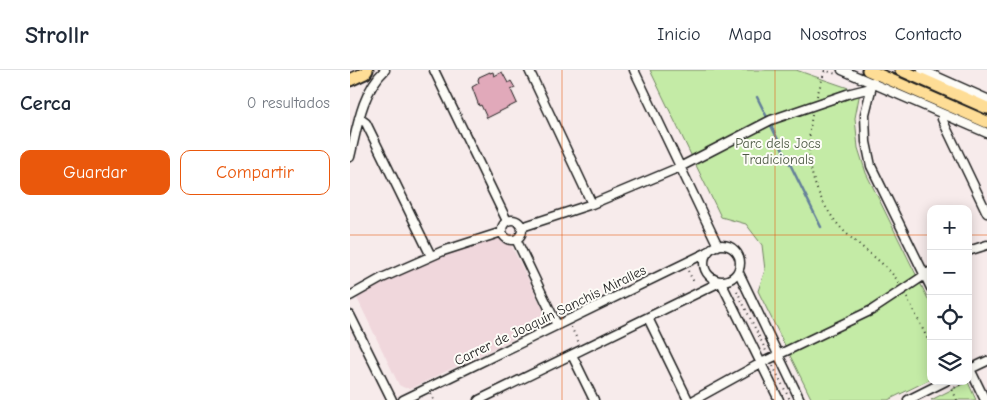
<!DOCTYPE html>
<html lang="es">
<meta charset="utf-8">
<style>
:root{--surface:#fff;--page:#f6f6f7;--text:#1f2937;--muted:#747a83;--line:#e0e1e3;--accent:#ea580c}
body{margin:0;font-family:"Comic Neue",sans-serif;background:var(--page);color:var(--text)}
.controls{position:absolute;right:15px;bottom:15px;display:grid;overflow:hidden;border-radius:10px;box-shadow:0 2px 12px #0003}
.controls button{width:45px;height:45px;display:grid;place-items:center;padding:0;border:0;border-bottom:1px solid var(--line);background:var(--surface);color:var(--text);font:25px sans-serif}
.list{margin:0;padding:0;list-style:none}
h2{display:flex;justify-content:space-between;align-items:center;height:65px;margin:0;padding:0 20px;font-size:21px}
h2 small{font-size:16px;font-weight:400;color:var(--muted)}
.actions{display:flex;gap:10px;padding:15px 20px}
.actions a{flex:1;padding:11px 0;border:1px solid var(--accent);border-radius:10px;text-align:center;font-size:18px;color:var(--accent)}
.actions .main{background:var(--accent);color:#fff}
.icon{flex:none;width:28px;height:28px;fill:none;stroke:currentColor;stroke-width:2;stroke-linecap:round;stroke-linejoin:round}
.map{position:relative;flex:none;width:637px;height:330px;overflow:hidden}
header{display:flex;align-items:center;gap:30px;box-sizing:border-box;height:70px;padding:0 25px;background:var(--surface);border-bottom:1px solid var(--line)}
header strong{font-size:24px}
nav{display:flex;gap:28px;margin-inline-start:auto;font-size:18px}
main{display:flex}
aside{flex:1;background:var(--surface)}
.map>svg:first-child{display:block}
.built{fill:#f0d7dc}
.green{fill:#c4eba6;stroke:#708461}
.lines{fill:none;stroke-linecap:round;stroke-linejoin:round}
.stream{stroke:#647f9a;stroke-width:2.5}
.building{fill:#e1a9ba;stroke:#1c1c1c}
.street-casing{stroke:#1c1c1c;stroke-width:11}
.primary-casing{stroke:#1c1c1c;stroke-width:15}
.path{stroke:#1c1c1c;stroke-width:2;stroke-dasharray:1 4;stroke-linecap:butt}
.street{stroke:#fdfcf7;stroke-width:8}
.primary{stroke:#fedd96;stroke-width:11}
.grid{fill:none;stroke:#e8590c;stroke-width:1;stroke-opacity:0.55}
.labels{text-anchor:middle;stroke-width:4;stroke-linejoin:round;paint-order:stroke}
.park-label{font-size:14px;fill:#4e5a45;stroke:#fdfcf7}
.street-label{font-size:14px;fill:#1c1c1c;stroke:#fdfcf7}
</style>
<header>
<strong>Strollr</strong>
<nav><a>Inicio</a><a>Mapa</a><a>Nosotros</a><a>Contacto</a></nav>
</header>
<main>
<aside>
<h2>Cerca<small>0 resultados</small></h2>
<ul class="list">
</ul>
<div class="actions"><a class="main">Guardar</a><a>Compartir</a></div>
</aside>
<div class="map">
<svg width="637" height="330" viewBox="0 0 637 330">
<rect width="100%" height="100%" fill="#f7ebeb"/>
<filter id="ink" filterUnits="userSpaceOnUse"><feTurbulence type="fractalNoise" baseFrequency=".02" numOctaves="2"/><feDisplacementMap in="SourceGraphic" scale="10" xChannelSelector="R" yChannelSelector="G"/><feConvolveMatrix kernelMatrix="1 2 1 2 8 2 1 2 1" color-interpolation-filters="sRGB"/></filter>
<g filter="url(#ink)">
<!-- built -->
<path class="built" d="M 150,164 L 154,171 L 160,173 L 199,251 L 62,318 L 55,318 L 49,315 L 6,226 L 39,208 L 94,183 Z"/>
<!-- green -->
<path class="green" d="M 300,0 L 446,0 L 510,22 L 505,48 L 508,78 L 516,103 L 581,235 L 581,309 L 538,330 L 462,330 L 408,221 L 415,200 L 412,175 L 396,154 L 371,147 Z
M 618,312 L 626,330 L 581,330 L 617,312 Z"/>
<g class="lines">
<!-- stream -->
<path class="stream" d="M 407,27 L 471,157"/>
</g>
<!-- building -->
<path class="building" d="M 140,2 L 140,3 L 143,2 L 144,6 L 152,2 L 158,13 L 161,11 L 165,18 L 161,20 L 167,33 L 137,48 L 131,35 L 129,36 L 122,17 L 129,13 L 128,10 L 129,7 Z"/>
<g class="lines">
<!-- street casing -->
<g class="street-casing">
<path id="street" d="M 84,0 L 157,151
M 179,0 L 242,134
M 284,0 L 368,176
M 492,0 L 637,63
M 572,0 L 637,29
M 523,12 L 515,44 L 516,72 L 521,96 L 581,218
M 593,44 L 592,49 L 637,143
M 9,48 L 16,53 L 81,186
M 0,87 C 7,58 12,21 35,0
M152 160a10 10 0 1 1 20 0a10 10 0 1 1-20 0Z
M 172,157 L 242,134 L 330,97 L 421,50 L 497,24 L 521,18
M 166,169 L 207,255
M354 193a18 18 0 1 1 36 0a18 18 0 1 1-36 0Z
M 618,181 L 637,175
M 389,203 L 450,330
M 371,212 L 429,330
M 0,226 L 32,208 L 93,181 L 152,162
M 0,245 L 42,330
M 298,248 L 338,330
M 222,285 L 244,330
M 618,295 L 635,330
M 618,300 L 637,291
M 53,330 L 358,182
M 129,330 L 370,212
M 344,330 L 411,293 L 522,240 L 581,201
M 558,330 L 596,311"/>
</g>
<!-- primary casing -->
<g class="primary-casing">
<path id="primary" d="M 518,0 L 637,52
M 551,0 L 637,38
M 0,10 L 15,3 L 17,0"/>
</g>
<!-- path -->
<path class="path" d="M 474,0 L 486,4
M 467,26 L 475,0
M 462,45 C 459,62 458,81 461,98 C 464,120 481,150 497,164 C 515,181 536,193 550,214
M 338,201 L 345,214
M 387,221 L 416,281
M 557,227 L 581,276
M 221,257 L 229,273
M 423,296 L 440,330
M 81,324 L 84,330
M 607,330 L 602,319 L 610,315 L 608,311"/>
<!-- street -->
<use href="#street" class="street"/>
<!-- primary -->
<use href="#primary" class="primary"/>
</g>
</g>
<!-- grid -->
<path class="grid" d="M 212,0 L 212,330M 425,0 L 425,330M 0,165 L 581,165M 618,165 L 637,165"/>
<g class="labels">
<!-- park labels -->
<g class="park-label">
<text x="428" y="78">Parc dels Jocs<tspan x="428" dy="16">Tradicionals</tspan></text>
</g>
<!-- street labels -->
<g class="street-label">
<text transform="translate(200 245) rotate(-26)" y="5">Carrer de Joaquín Sanchis Miralles</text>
</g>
</g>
</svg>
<div class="controls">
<button>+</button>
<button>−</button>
<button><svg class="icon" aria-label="locate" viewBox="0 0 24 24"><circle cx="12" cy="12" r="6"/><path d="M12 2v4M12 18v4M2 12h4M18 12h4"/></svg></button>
<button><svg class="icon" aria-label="layers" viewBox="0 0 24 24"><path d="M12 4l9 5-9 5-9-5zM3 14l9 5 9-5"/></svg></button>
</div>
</div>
</main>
